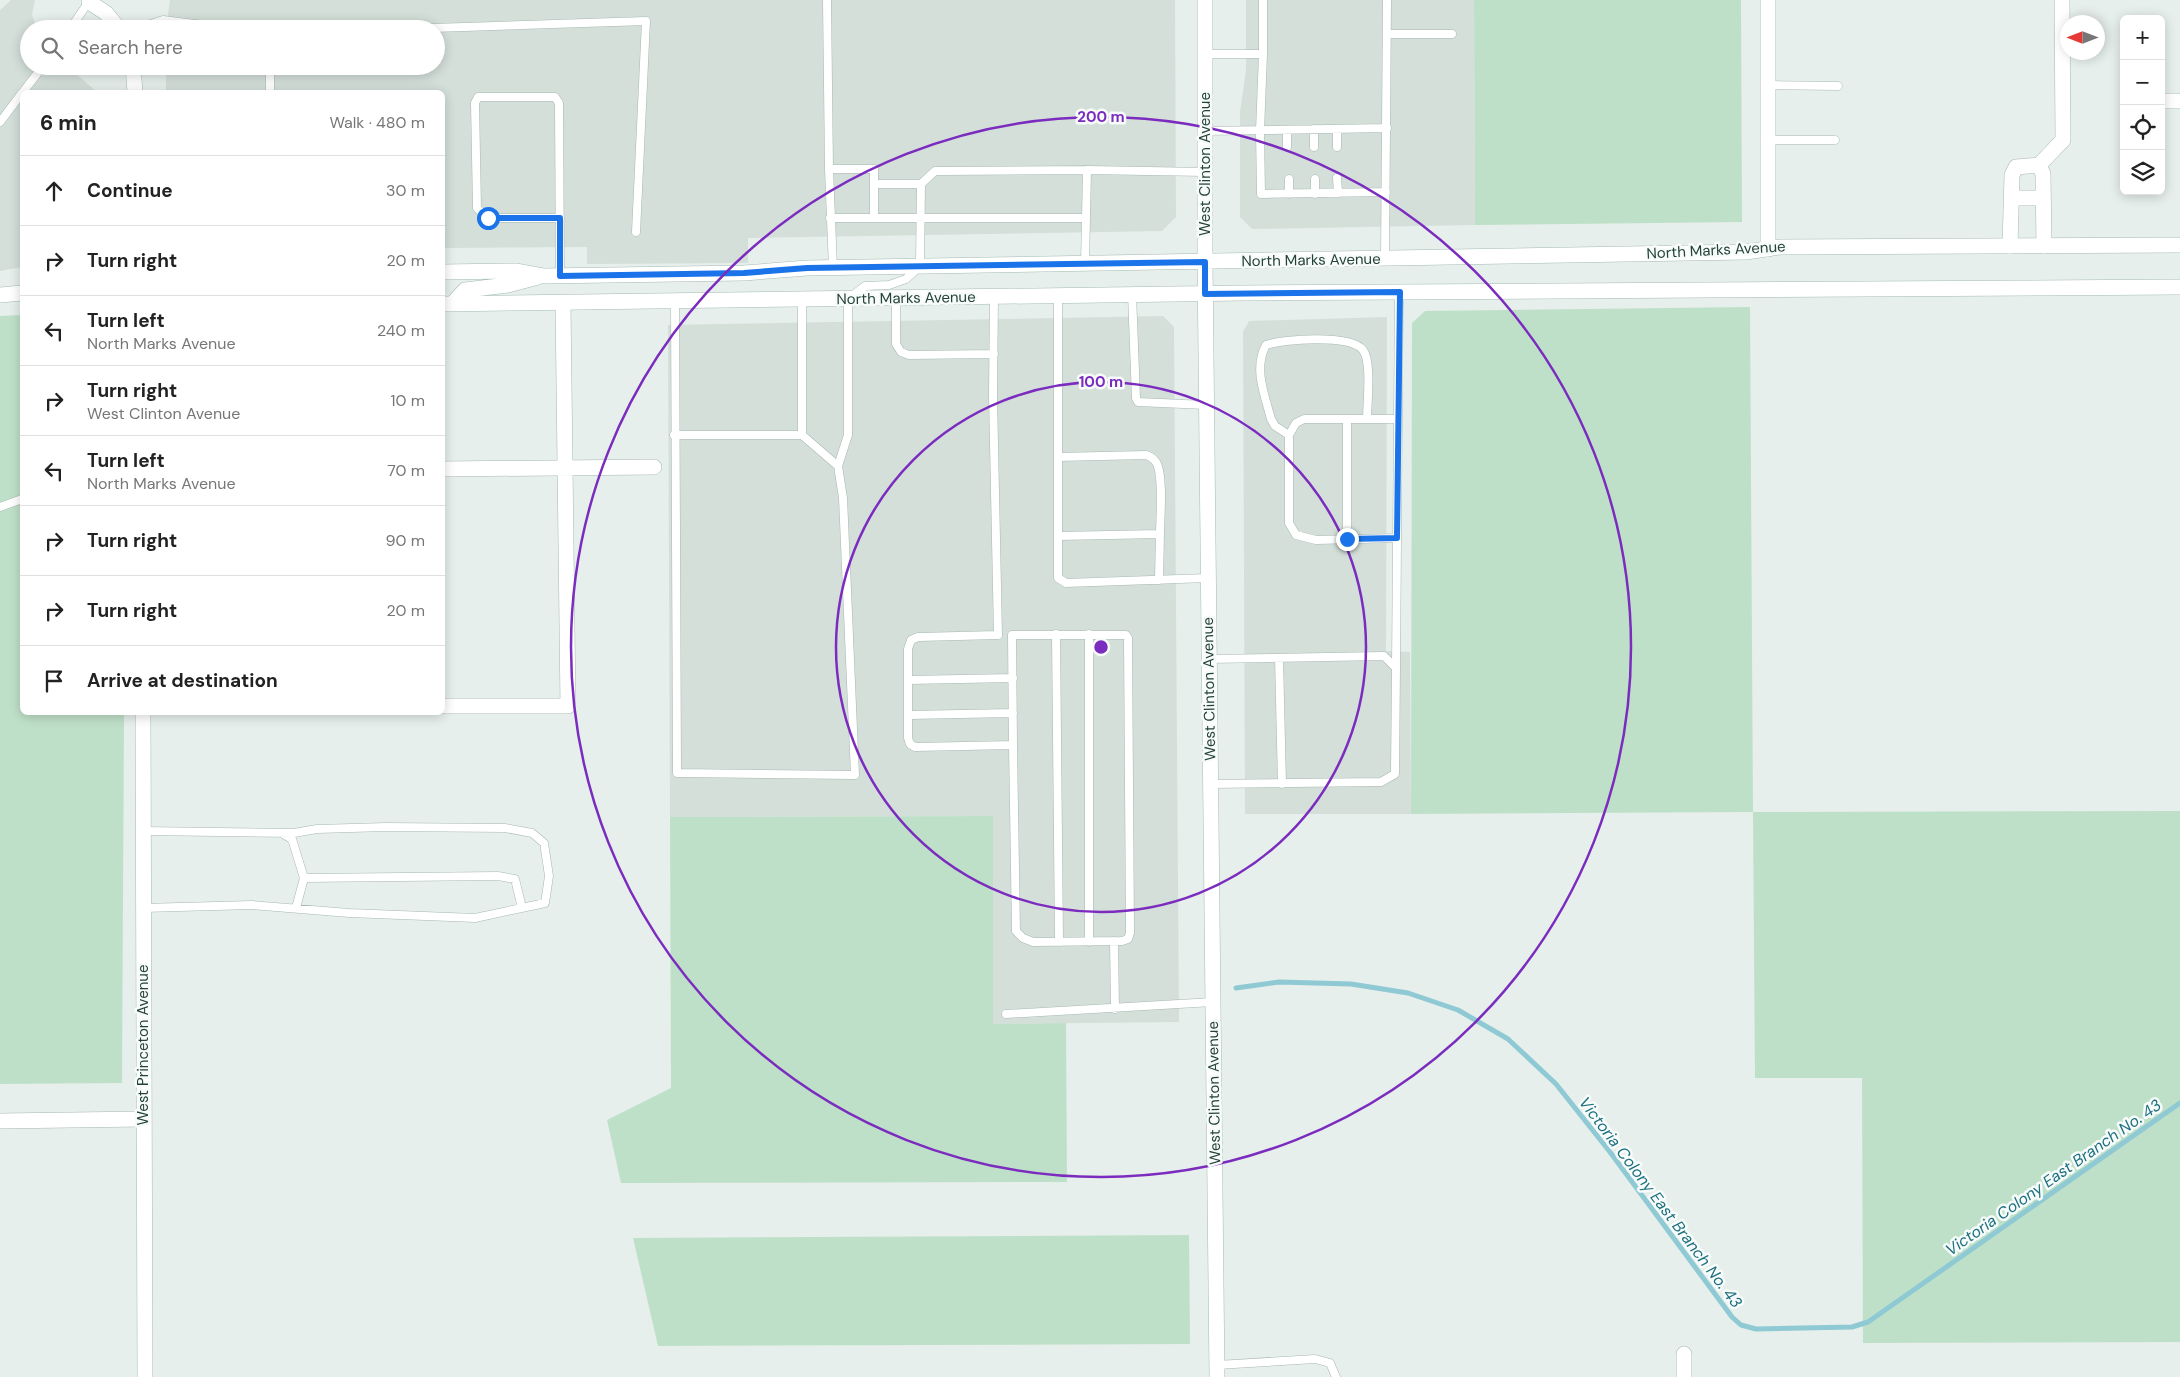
<!DOCTYPE html>
<meta charset="utf-8">
<style>
:root{--surface:#fff;--page:#f2f2f2;--text:#222;--muted:#767676;--line:#e0e0e0}
body{margin:0;font-family:"DM Sans",sans-serif;background:var(--page);color:var(--text)}
.controls{position:absolute;right:15px;top:15px;display:grid;overflow:hidden;border-radius:8px;box-shadow:0 2px 12px #0003}
.controls button{width:45px;height:45px;display:grid;place-items:center;padding:0;border:0;border-bottom:1px solid var(--line);background:var(--surface);color:var(--text);font:25px sans-serif}
.compass{position:absolute;left:2060px;top:15px;width:45px;height:45px;border-radius:50%;background:var(--surface);box-shadow:0 2px 12px #0003;rotate:270deg}
.stop{position:absolute;width:15px;height:15px;margin:-11px;border:4px solid #1a73e8;border-radius:50%;background:#fff}
.stop.end{background:#1a73e8;border-color:#fff;box-shadow:0 1px 5px #0008}
.list{margin:0;padding:0;list-style:none}
h2{display:flex;justify-content:space-between;align-items:center;height:65px;margin:0;padding:0 20px;font-size:21px}
h2 small{font-size:16px;font-weight:400;color:var(--muted)}
.list li{display:grid;grid-template-columns:32px 1fr auto;gap:15px;align-items:center;box-sizing:border-box;height:70px;padding:0 20px;border-top:1px solid var(--line)}
.list b{display:block;font-size:19px;white-space:nowrap}
.list p{margin:0;font-size:16px;white-space:nowrap;color:var(--muted)}
.list em{font-size:16px;font-style:normal;color:var(--muted)}
.icon{flex:none;width:28px;height:28px;fill:none;stroke:currentColor;stroke-width:2;stroke-linecap:round;stroke-linejoin:round}
.map{position:relative;flex:none;width:2180px;height:1377px;overflow:hidden}
.search{position:absolute;background:var(--surface);box-shadow:0 2px 12px #0003;left:20px;top:20px;width:425px;height:55px;display:flex;align-items:center;gap:12px;box-sizing:border-box;padding:0 18px;border-radius:28px;color:var(--muted);font-size:19px}
.panel{position:absolute;background:var(--surface);box-shadow:0 2px 12px #0003;left:20px;top:90px;width:425px;height:625px;border-radius:8px}
.map>svg:first-child{display:block}
.built{fill:#d4dfda}
.green{fill:#bfe0c8}
.lines{fill:none;stroke-linecap:round;stroke-linejoin:round}
.stream{stroke:#8ec9d4;stroke-width:5}
.lane-casing{stroke:#a8b8b2;stroke-width:9}
.street-casing{stroke:#a8b8b2;stroke-width:16}
.secondary-casing{stroke:#a4bbb3;stroke-width:16}
.lane{stroke:#fff;stroke-width:8}
.street{stroke:#fff;stroke-width:15}
.secondary{stroke:#fff;stroke-width:15}
.route{stroke:#1a73e8;stroke-width:6}
.ring{fill:none;stroke:#7b2cbf;stroke-width:2.5}
.labels{text-anchor:middle;stroke-width:5;stroke-linejoin:round;paint-order:stroke}
.street-label{font-size:15px;fill:#24423a;stroke:#f7fbf9}
.water-label{font-size:16px;font-style:italic;fill:#1c6f80;stroke:#f7fbf9}
.centre{fill:#7b2cbf;stroke:#f7fbf9;stroke-width:2.5}
.ring-label{font-size:15px;text-anchor:middle;font-weight:bold;fill:#7b2cbf;stroke:#f7fbf9;stroke-width:5;stroke-linejoin:round;paint-order:stroke}
</style>
<div class="map">
<svg width="2180" height="1377" viewBox="0 0 2180 1377">
<rect width="100%" height="100%" fill="#e6efeb"/>
<!-- built -->
<path class="built" d="M 11,0 L 35,0 L 32,15 L 37,29 L 29,29 L 29,66 L 67,66 L 97,92 L 22,92 L 22,267 L 0,271 L 0,10 Z
M 170,0 L 1175,0 L 1176,217 L 1162,231 L 748,238 L 748,263 L 587,264 L 587,247 L 443,248 L 442,92 L 166,92 L 166,66 L 436,66 L 436,29 L 166,29 Z
M 1246,0 L 1474,0 L 1475,225 L 1252,229 L 1240,217 L 1240,112 L 1246,70 Z
M 1163,316 L 1174,327 L 1179,1022 L 993,1024 L 993,816 L 670,817 L 668,325 Z
M 1387,317 L 1386,651 L 1410,652 L 1411,814 L 1245,814 L 1243,332 L 1249,321 Z"/>
<!-- green -->
<path class="green" d="M 1474,0 L 1741,0 L 1742,222 L 1475,225 Z
M 1750,307 L 1753,812 L 2180,811 L 2180,1342 L 1863,1343 L 1862,1078 L 1755,1078 L 1753,812 L 1411,814 L 1412,323 L 1425,311 Z
M 22,315 L 22,712 L 124,713 L 122,1083 L 0,1084 L 0,316 Z
M 993,816 L 993,1024 L 1066,1023 L 1067,1182 L 621,1183 L 607,1120 L 671,1088 L 670,817 Z
M 1189,1235 L 1190,1344 L 658,1346 L 633,1238 Z"/>
<g class="lines">
<!-- stream -->
<path class="stream" d="M 1236,988 L 1279,982 L 1351,984 L 1408,993 L 1458,1010 L 1508,1039 L 1556,1084 L 1610,1152 L 1732,1317 L 1741,1325 L 1756,1329 L 1852,1327 L 1868,1322 L 2180,1103"/>
<!-- lane casing -->
<g class="lane-casing">
<path id="lane" d="M 827,0 L 829,169 L 833,268
M 1263,0 L 1263,54
M 70,29 L 90,0
M 135,29 L 163,20 L 234,29
M 402,29 L 646,21 L 636,232
M 1387,34 L 1452,34
M 1205,54 L 1263,54 L 1260,131 L 1261,194 L 1386,192
M 270,66 L 270,92
M 1768,85 L 1838,86
M 23,92 L 43,66
M 0,122 L 22,93
M 1314,129 L 1314,147
M 1337,129 L 1337,147
M 1287,130 L 1287,147
M 1205,131 L 1387,128
M 1768,140 L 1835,140
M 829,169 L 874,169 L 874,217
M 1087,170 L 1205,172
M 1337,178 L 1338,193
M 1289,179 L 1289,194
M 1315,179 L 1315,194
M 874,184 L 921,184
M 560,218 L 488,218 L 477,208 L 475,103 L 478,97 L 555,97 L 559,103 L 560,276
M 830,218 L 1086,218
M 1385,258 L 1387,0
M 1132,294 L 1136,398 L 1138,402 L 1206,405
M 994,296 L 993,396 L 998,635 L 918,637 L 911,640 L 908,649 L 908,738 L 910,744 L 915,747 L 1013,745 L 1012,635 L 1126,635 L 1128,638 L 1130,933 L 1128,939 L 1122,941 L 1033,942 L 1023,938 L 1016,931 L 1013,745
M 1058,296 L 1058,578 L 1066,583 L 1208,578
M 896,298 L 896,344 L 901,352 L 909,355 L 994,354
M 802,299 L 802,435 L 838,466 L 848,435 L 848,299 L 865,286 L 889,285 L 906,279 L 920,266 L 921,184 L 935,171 L 1087,170 L 1085,264
M 675,301 L 677,773 L 855,775 L 843,498 L 838,466
M 1347,419 L 1347,539
M 674,435 L 802,435
M 1289,435 L 1275,426 L 1271,419 C 1265,396 1253,368 1266,345 C 1283,339 1350,334 1363,350 C 1372,362 1367,404 1367,419
M 1058,457 L 1146,455 C 1150,456 1153,458 1156,462 C 1164,474 1160,519 1160,534
M 0,507 L 22,499
M 1058,536 L 1160,534 L 1159,580
M 1397,538 L 1316,540 L 1296,535 L 1289,523 L 1289,435 L 1296,423 L 1304,419 L 1398,419
M 1056,634 L 1059,942
M 1089,634 L 1089,942
M 1279,658 L 1282,784
M 1209,659 L 1384,656 L 1396,668 L 1395,774 L 1381,782 L 1211,784
M 1396,668 L 1399,292
M 908,680 L 1013,678
M 908,715 L 1013,713
M 142,831 L 294,833 L 317,829 L 386,827 L 505,828 L 532,833 L 544,843 L 549,876 L 545,903 L 475,918 L 349,913 L 252,905 L 143,908
M 283,834 L 292,839 L 304,878 L 296,908
M 304,878 L 498,876 L 515,879 L 522,908
M 1114,941 L 1115,1009
M 1006,1014 L 1213,1002
M 1217,1365 L 1315,1359 L 1330,1363 L 1336,1377"/>
</g>
<!-- street casing -->
<g class="street-casing">
<path id="street" d="M 2161,101 L 2180,101
M 2039,165 L 2063,140 L 2062,0
M 2011,198 L 2043,198
M 2010,246 L 2012,175 L 2016,167 L 2039,165 L 2043,174 L 2044,246
M 1768,249 L 1768,0
M 442,469 L 654,467
M 442,706 L 568,706 L 563,303
M 0,1121 L 143,1119
M 1684,1377 L 1684,1354"/>
</g>
<!-- secondary casing -->
<g class="secondary-casing">
<path id="secondary" d="M 1205,0 L 1205,262 L 1217,1377
M 89,2 L 106,13 L 119,29
M 133,66 L 135,92
M 442,272 L 517,271 L 544,276 L 744,273 L 807,268 L 1746,252 L 1780,247 L 2180,245
M 0,295 L 22,293
M 442,304 L 1244,293 L 2180,287
M 452,304 L 465,290 L 508,285 L 538,277
M 143,712 L 145,1377"/>
</g>
<!-- lane -->
<use href="#lane" class="lane"/>
<!-- street -->
<use href="#street" class="street"/>
<!-- secondary -->
<use href="#secondary" class="secondary"/>
</g>
<g class="lines">
<!-- route -->
<path class="route" d="M 488,218 L 560,218 L 560,276 L 744,273 L 807,268 L 1205,262 L 1205,294 L 1400,292 L 1397,538 L 1347,539"/>
</g>
<!-- distance rings -->
<g class="ring">
<circle cx="1101" cy="647" r="265"/>
<circle cx="1101" cy="647" r="530"/>
</g>
<g class="labels">
<!-- street labels -->
<g class="street-label">
<text transform="translate(1205 164) rotate(-90)" y="5">West Clinton Avenue</text>
<text transform="translate(1716 250) rotate(-3)" y="5">North Marks Avenue</text>
<text transform="translate(1311 260) rotate(-1)" y="5">North Marks Avenue</text>
<text transform="translate(906 298) rotate(-1)" y="5">North Marks Avenue</text>
<text transform="translate(1209 689) rotate(-91)" y="5">West Clinton Avenue</text>
<text transform="translate(143 1045) rotate(-90)" y="5">West Princeton Avenue</text>
<text transform="translate(1214 1093) rotate(-91)" y="5">West Clinton Avenue</text>
</g>
<!-- water labels -->
<g class="water-label">
<text transform="translate(2053 1177) rotate(-35)" y="6">Victoria Colony East Branch No. 43</text>
<text transform="translate(1661 1202) rotate(53)" y="6">Victoria Colony East Branch No. 43</text>
</g>
</g>
<circle cx="1101" cy="647" r="8" class="centre"/>
<g class="ring-label">
<text x="1101" y="122">200 m</text>
<text x="1101" y="387">100 m</text>
</g>
</svg>
<div class="controls">
<button>+</button>
<button>−</button>
<button><svg class="icon" aria-label="locate" viewBox="0 0 24 24"><circle cx="12" cy="12" r="6"/><path d="M12 2v4M12 18v4M2 12h4M18 12h4"/></svg></button>
<button><svg class="icon" aria-label="layers" viewBox="0 0 24 24"><path d="M12 4l9 5-9 5-9-5zM3 14l9 5 9-5"/></svg></button>
</div>
<svg class="compass" viewBox="-18 -18 36 36"><path d="M0-13l5 13h-10z" fill="#e53935"/><path d="M0 13l5-13h-10z" fill="#767676"/></svg>
<div class="stop" style="left:488px;top:218px"></div>
<div class="stop end" style="left:1347px;top:539px"></div>
<div class="search"><svg class="icon" aria-label="search" viewBox="0 0 24 24"><circle cx="10" cy="10" r="6"/><path d="M15 15l6 6"/></svg>Search here</div>
<section class="panel">
<h2>6 min<small>Walk · 480 m</small></h2>
<ul class="list">
<li><svg class="icon" aria-label="ahead" viewBox="0 0 24 24"><path d="M12 20V5M6 11l6-6 6 6"/></svg><div><b>Continue</b></div><em>30 m</em></li>
<li><svg class="icon" aria-label="right" viewBox="0 0 24 24"><path d="M7 20v-9h11M14 6l5 5-5 5"/></svg><div><b>Turn right</b></div><em>20 m</em></li>
<li><svg class="icon" aria-label="left" viewBox="0 0 24 24"><path d="M17 20v-9H6M10 6l-5 5 5 5"/></svg><div><b>Turn left</b><p>North Marks Avenue</p></div><em>240 m</em></li>
<li><svg class="icon" aria-label="right" viewBox="0 0 24 24"><path d="M7 20v-9h11M14 6l5 5-5 5"/></svg><div><b>Turn right</b><p>West Clinton Avenue</p></div><em>10 m</em></li>
<li><svg class="icon" aria-label="left" viewBox="0 0 24 24"><path d="M17 20v-9H6M10 6l-5 5 5 5"/></svg><div><b>Turn left</b><p>North Marks Avenue</p></div><em>70 m</em></li>
<li><svg class="icon" aria-label="right" viewBox="0 0 24 24"><path d="M7 20v-9h11M14 6l5 5-5 5"/></svg><div><b>Turn right</b></div><em>90 m</em></li>
<li><svg class="icon" aria-label="right" viewBox="0 0 24 24"><path d="M7 20v-9h11M14 6l5 5-5 5"/></svg><div><b>Turn right</b></div><em>20 m</em></li>
<li><svg class="icon" aria-label="arrive" viewBox="0 0 24 24"><path d="M6 21V4h12l-3 4 3 4H6"/></svg><div><b>Arrive at destination</b></div></li>
</ul>
</section>
</div>
